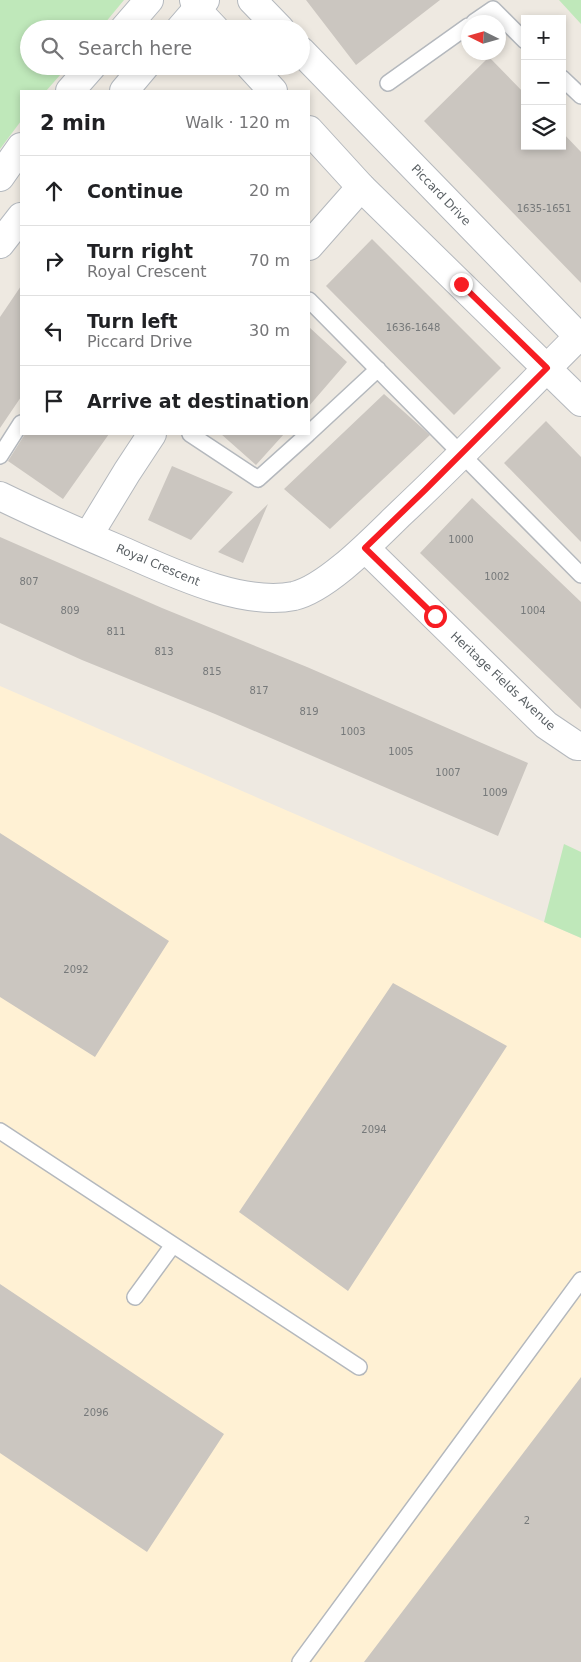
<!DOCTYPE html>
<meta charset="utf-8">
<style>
:root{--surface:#fff;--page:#f6f6f6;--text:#202124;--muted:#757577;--line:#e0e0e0}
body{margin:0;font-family:"DejaVu Sans",sans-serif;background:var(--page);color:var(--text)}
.controls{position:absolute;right:15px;top:15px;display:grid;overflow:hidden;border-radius:0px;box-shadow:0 2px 8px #0003}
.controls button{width:45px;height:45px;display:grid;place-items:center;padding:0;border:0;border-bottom:1px solid var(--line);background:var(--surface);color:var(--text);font:25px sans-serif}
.compass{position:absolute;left:461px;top:15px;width:45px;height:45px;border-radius:50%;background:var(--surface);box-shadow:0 2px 8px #0003;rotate:275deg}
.stop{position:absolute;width:15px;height:15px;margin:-11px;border:4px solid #f71d23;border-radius:50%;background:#fff}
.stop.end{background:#f71d23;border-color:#fff;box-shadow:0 1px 5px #0008}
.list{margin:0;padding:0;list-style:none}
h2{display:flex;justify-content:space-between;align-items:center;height:65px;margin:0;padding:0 20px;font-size:21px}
h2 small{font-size:16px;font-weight:400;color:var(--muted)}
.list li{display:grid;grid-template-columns:32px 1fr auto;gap:15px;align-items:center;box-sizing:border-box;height:70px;padding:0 20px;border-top:1px solid var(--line)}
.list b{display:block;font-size:19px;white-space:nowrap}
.list p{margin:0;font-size:16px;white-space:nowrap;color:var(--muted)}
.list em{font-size:16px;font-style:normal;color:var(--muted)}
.icon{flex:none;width:28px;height:28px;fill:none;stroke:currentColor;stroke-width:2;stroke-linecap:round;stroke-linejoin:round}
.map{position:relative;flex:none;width:581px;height:1662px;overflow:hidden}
.search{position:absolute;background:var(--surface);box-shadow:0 2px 8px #0003;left:20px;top:20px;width:290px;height:55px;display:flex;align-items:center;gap:12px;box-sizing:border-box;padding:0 18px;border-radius:28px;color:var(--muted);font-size:19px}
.panel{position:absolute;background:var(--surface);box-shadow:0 2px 8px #0003;left:20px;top:90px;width:290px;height:345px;border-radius:0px}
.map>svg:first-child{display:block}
.commercial{fill:#fff1d4}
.green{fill:#bfe8ba}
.building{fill:#cbc6c0}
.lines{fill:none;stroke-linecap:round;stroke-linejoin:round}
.service-casing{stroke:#b4b8bd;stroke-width:18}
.minor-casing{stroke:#b4b8bd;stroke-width:30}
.tertiary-casing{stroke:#b4b8bd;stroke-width:30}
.secondary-casing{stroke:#b4b9bf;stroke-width:30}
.service{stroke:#fff;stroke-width:15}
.minor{stroke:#fff;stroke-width:28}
.tertiary{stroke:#fff;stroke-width:28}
.secondary{stroke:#fff;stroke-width:28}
.route{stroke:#f71d23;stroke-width:6}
.labels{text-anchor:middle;stroke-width:5;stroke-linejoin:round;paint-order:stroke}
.number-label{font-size:10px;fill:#76797a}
.street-label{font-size:12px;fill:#595f63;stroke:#fff}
</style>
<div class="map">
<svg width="581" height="1662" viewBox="0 0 581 1662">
<rect width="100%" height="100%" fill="#eee9e1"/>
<!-- commercial -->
<path class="commercial" d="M 0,686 L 581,938 L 581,1662 L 0,1662 Z"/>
<!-- green -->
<path class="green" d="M 0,0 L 124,0 L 100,29 L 29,29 L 29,66 L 68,66 L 46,91 L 21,91 L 21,121 L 0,149 Z
M 559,0 L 581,0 L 581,24 Z
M 564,844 L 581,852 L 581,938 L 544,922 Z"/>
<!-- building -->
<path class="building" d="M 306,0 L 440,0 L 356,65 Z
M 489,57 L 525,94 L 525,146 L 562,146 L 562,132 L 581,152 L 581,283 L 424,121 Z
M 372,239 L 501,368 L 454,415 L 326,286 Z
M 21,286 L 21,397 L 0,428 L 0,317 Z
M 309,327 L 347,362 L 309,406 Z
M 384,394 L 430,435 L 330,529 L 284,489 Z
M 546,421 L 581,457 L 581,542 L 504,463 Z
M 25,434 L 109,434 L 63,499 L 8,461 Z
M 221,434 L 284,434 L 256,465 Z
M 172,466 L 233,492 L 191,540 L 148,520 Z
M 472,498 L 581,602 L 581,709 L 420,553 Z
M 268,504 L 243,563 L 218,552 Z
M 0,537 L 162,608 L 307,667 L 528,763 L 498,836 L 215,714 L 82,660 L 0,623 Z
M 0,833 L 169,941 L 95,1057 L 0,997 Z
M 393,983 L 507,1046 L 348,1291 L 239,1212 Z
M 0,1284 L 224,1434 L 147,1552 L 0,1453 Z
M 581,1377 L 581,1662 L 364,1662 Z"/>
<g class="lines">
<!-- service casing -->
<g class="service-casing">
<path id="service" d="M 474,22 L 493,9 L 525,41
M 562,78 L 581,96
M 388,83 L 468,26
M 309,300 L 581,575
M 309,433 L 378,369
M 190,434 L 258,479 L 308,434
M 0,456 L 21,423
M 0,1131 L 359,1367
M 135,1297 L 173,1245
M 300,1662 L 581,1280"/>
</g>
<!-- minor casing -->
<g class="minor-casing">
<path id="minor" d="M 309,246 L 361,187
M 0,496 C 39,515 78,532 118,549 C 167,570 240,607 294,596 C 328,588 376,537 401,513 C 463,455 521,394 581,334
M 88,536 L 127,472 L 152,434
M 365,548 L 546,725 L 577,746 L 581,746"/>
</g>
<!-- tertiary casing -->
<g class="tertiary-casing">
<path id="tertiary" d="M 194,0 L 197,10 L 215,29
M 252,0 L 280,29
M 301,51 L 581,339
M 250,66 L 273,91
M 309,130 L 361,187 L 581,402"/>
</g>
<!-- secondary casing -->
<g class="secondary-casing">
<path id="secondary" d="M 124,29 L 149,0
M 180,29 L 205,0
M 70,91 L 92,66
M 124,91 L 145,66
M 0,177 L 21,147
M 0,244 L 21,217"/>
</g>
<!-- service -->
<use href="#service" class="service"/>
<!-- minor -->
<use href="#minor" class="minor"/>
<!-- tertiary -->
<use href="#tertiary" class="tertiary"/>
<!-- secondary -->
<use href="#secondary" class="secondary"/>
</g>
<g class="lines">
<!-- route -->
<path class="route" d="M 435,616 L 365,548 L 425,490 L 547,368 L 461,284"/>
</g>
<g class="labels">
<!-- number labels -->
<g class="number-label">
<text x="544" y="212">1635-1651</text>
<text x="413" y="331">1636-1648</text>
<text x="461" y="543">1000</text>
<text x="497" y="580">1002</text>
<text x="29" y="585">807</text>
<text x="70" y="614">809</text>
<text x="533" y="614">1004</text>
<text x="116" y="635">811</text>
<text x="164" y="655">813</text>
<text x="212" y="675">815</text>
<text x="259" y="694">817</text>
<text x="309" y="715">819</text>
<text x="353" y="735">1003</text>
<text x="401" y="755">1005</text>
<text x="448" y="776">1007</text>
<text x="495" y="796">1009</text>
<text x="76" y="973">2092</text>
<text x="374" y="1133">2094</text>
<text x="96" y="1416">2096</text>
<text x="527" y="1524">2</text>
</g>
<!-- street labels -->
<g class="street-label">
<text transform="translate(441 195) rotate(46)" y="4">Piccard Drive</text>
<text transform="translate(158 565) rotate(23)" y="4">Royal Crescent</text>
<text transform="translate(503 681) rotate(43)" y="4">Heritage Fields Avenue</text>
</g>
</g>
</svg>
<div class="controls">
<button>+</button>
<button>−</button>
<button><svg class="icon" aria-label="layers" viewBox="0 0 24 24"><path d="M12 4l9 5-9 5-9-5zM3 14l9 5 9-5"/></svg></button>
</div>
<svg class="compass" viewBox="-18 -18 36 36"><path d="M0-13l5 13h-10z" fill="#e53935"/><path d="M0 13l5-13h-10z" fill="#757577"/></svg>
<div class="stop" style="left:435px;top:616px"></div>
<div class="stop end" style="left:461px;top:284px"></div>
<div class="search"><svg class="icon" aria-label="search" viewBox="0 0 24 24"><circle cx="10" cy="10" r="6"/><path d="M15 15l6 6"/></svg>Search here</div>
<section class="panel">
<h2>2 min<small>Walk · 120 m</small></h2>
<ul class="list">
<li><svg class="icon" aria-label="ahead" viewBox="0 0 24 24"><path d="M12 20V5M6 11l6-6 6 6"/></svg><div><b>Continue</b></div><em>20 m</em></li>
<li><svg class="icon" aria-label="right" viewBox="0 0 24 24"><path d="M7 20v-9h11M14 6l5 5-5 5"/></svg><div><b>Turn right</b><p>Royal Crescent</p></div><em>70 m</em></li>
<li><svg class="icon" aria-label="left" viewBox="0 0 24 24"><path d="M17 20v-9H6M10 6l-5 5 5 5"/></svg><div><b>Turn left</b><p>Piccard Drive</p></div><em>30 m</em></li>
<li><svg class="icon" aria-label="arrive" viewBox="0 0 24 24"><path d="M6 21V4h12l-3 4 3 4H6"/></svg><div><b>Arrive at destination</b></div></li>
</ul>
</section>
</div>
